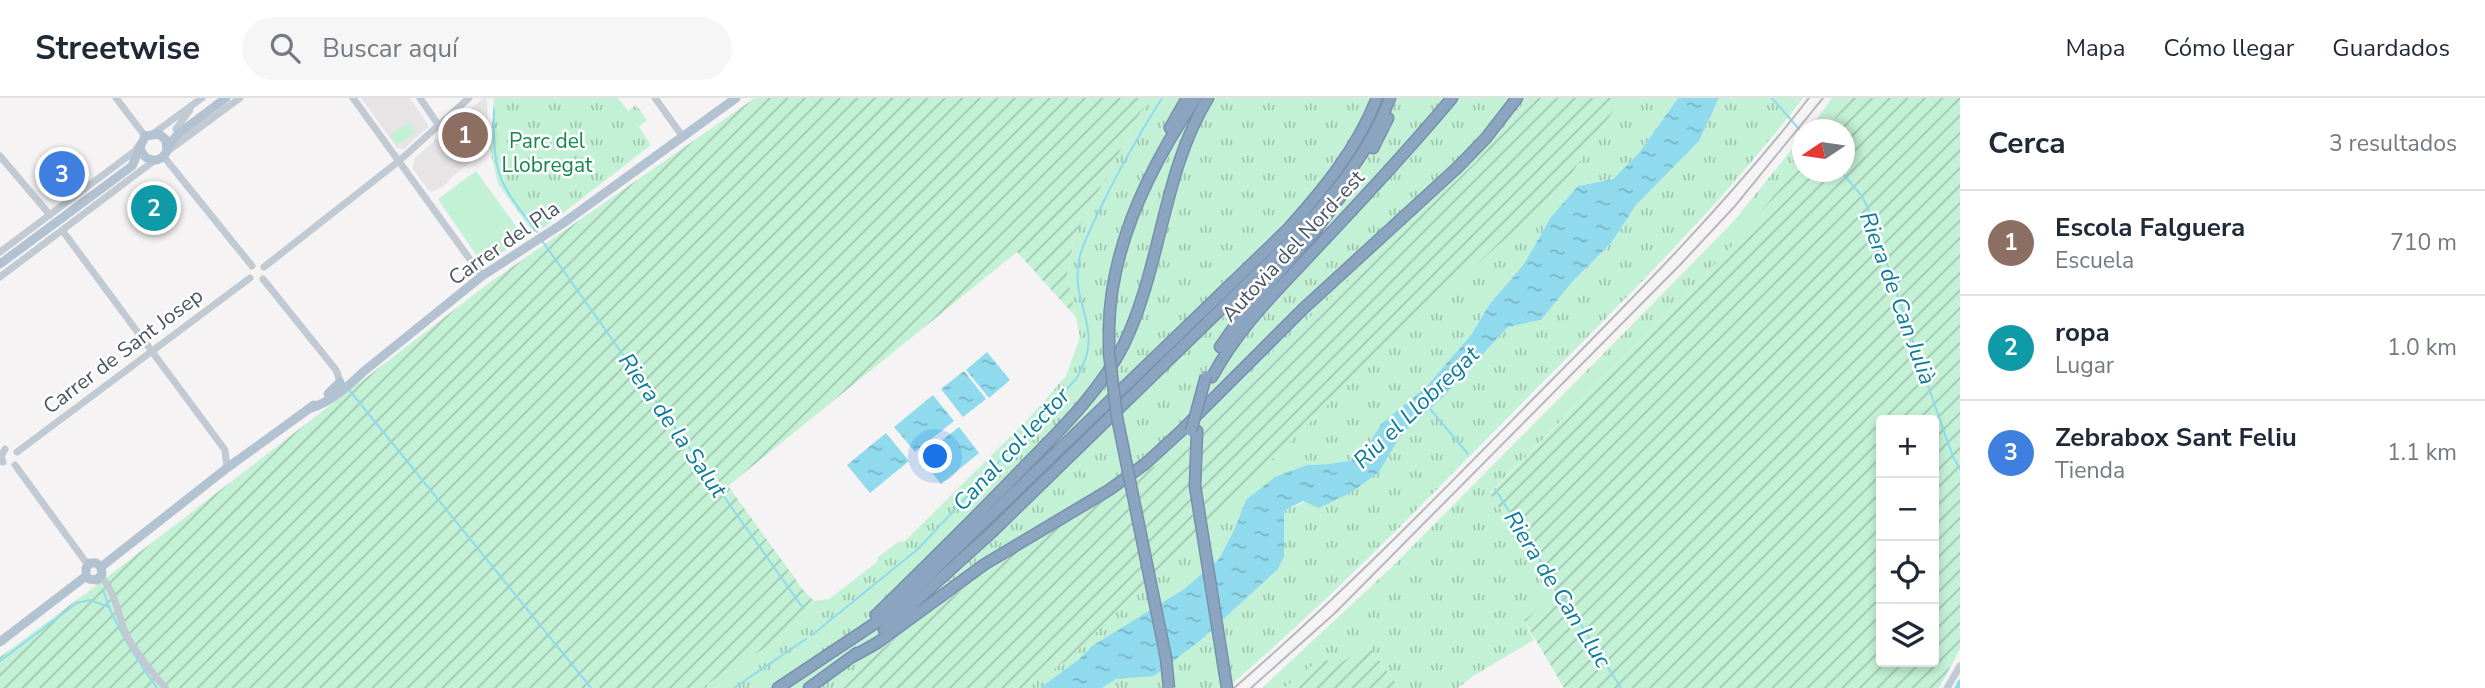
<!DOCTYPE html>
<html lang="es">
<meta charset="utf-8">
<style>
:root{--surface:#fff;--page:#f6f6f7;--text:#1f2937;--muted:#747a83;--line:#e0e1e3;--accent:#111827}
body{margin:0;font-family:"Nunito Sans",sans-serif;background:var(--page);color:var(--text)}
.controls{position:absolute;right:21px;bottom:21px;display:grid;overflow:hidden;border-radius:7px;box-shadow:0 4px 10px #0003}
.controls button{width:63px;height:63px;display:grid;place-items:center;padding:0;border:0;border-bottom:2px solid var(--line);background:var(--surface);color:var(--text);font:35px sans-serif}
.compass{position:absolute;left:1792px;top:21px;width:63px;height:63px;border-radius:50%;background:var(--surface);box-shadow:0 4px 10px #0003;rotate:257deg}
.you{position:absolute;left:936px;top:359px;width:24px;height:24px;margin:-18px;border:5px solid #fff;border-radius:50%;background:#1a73e8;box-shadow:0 0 0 10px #1a73e833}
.badge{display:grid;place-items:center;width:46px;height:46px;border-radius:50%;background:var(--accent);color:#fff;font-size:23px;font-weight:700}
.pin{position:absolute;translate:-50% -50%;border:4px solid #fff;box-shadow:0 2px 7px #0006}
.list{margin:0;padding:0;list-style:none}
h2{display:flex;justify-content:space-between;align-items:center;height:91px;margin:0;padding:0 28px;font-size:30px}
h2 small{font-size:23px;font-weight:400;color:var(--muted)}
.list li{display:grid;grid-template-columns:46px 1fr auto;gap:21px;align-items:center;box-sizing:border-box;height:105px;padding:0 28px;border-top:2px solid var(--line)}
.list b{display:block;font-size:26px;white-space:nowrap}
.list p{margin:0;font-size:23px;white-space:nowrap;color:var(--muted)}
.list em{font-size:23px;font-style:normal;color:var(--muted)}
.icon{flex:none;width:38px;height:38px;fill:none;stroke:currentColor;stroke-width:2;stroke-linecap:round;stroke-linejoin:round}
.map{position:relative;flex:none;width:1960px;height:590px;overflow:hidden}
header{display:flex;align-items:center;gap:42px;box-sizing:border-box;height:98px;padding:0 35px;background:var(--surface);border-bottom:2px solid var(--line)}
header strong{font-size:33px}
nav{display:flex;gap:38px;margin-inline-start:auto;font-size:24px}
.search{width:490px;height:63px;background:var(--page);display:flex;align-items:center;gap:18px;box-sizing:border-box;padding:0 24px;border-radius:38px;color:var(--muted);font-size:26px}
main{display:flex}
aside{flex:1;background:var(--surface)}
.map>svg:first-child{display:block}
.education{fill:#e6e4e5}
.grass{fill:url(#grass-tufts)}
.garden{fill:url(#garden-furrows);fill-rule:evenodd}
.pitch{fill:#c3f1d5}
.water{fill:url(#water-ripples)}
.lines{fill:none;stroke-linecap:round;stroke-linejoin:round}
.stream{stroke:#90daee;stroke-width:2}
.canal{stroke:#90daee;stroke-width:5}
.highway-casing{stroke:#7690ad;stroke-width:13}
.minor{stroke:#c1cad2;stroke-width:7}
.major{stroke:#b3c2d1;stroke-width:9}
.highway{stroke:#8ba5c1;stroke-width:10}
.rail{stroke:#b5b8bd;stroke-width:2}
.highway-bridge-casing{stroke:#7690ad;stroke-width:13;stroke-linecap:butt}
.highway-bridge{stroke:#8ba5c1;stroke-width:10}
.labels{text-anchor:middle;stroke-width:5;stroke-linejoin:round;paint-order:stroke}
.park-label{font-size:21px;fill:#17864f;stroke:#fff}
.street-label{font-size:21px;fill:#4a5661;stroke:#fff}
.water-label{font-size:23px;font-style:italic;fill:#0c7c9b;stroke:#fff}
</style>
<header>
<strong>Streetwise</strong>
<div class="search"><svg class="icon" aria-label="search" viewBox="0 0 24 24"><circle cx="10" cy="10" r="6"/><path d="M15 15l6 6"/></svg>Buscar aquí</div>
<nav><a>Mapa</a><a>Cómo llegar</a><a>Guardados</a></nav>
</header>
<main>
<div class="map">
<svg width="1960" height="590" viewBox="0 0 1960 590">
<defs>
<pattern id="grass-tufts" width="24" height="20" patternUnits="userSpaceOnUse" patternTransform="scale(1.75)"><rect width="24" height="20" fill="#c3f1d5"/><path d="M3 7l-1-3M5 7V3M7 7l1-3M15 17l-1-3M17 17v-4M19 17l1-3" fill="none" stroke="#a0c6b0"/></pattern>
<pattern id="garden-furrows" width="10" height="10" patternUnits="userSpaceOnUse" patternTransform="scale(1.75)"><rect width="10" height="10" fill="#c3f1d5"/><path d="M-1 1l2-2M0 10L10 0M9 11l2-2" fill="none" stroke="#a0c6b0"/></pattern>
<pattern id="water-ripples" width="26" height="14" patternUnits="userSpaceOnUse" patternTransform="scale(1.75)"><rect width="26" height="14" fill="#90daee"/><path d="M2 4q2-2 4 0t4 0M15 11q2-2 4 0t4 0" fill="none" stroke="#78b4c4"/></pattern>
</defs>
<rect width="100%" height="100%" fill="#f5f3f3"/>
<!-- education -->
<path class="education" d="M 361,0 L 410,0 L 429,28 L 404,51 L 397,50 Z
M 483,0 L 487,0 L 488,51 L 454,77 L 443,89 L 430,94 L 413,71 L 414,61 Z"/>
<!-- grass -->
<path class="grass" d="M 494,0 L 618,0 L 628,13 L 636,7 L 647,22 L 639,29 L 651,47 L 545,129 L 533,134 L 498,86 L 490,51 Z
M 1151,0 L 1528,0 L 1476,64 L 1278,249 L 1158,366 L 1015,454 L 920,521 L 832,590 L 701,590 L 800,528 L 814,503 L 829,501 L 877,464 L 878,459 L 898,444 L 905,443 L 1030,319 L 1066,278 L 1080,239 L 1067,178 L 1075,137 L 1140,15 Z
M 1622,0 L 1678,0 L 1639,55 L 1613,81 L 1578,88 L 1551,119 L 1524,166 L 1489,207 L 1471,237 L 1426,289 L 1381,326 L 1360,361 L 1329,366 L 1307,367 L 1246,402 L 1234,432 L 1219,461 L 1184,491 L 1092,548 L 1078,562 L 1040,590 L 1027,590 L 1070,560 L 1392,243 L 1562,90 Z
M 1719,0 L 1803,0 C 1723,105 1628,198 1535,292 C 1435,393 1336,497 1227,590 L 1102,590 L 1116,581 L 1154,577 L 1202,541 L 1278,471 L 1284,459 L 1283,413 L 1379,374 L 1401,337 L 1440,302 L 1508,229 L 1541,222 L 1573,183 L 1612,144 L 1636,107 L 1699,43 Z
M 1832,0 L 1850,0 L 1827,31 L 1809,32 Z
M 1802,39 L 1802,64 L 1724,157 L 1490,395 L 1557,498 L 1524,522 L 1534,542 L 1473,578 L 1458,590 L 1399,590 L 1368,547 L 1333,570 L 1324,559 L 1284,590 L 1262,590 L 1392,469 L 1623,236 L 1733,124 Z"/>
<!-- garden -->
<path class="garden" d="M 755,0 L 1151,0 L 1140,15 L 1075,137 L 1067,178 L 1076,219 L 1017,154 L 728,388 L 804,493 L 814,503 L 800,528 L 701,590 L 0,590 L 0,559 L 97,487 L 489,185 Z
M 1528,0 L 1622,0 L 1562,90 L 1392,243 L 1070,560 L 1027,590 L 832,590 L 920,521 L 1015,454 L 1158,366 L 1278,249 L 1476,64 Z
M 1850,0 L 1960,0 L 1960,551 L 1939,590 L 1564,590 L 1524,522 L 1557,497 L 1490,396 L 1724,157 L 1802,64 L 1802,74 L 1844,74 L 1844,32 L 1827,31 ZM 1881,322 L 1934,322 L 1934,564 L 1881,564 Z
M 1368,547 L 1399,590 L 1284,590 L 1324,558 L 1333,570 Z"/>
<!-- pitch -->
<path class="pitch" d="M 409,25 L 416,35 L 397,47 L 390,37 Z
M 476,73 L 521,135 L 520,142 L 487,165 L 481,164 L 438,101 Z"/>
<!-- water -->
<path class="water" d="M 1678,0 L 1719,0 L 1699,43 L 1636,107 L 1612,144 L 1573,183 L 1541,222 L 1508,229 L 1440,302 L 1401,337 L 1379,374 L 1352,394 L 1319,410 L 1303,403 L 1284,413 L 1284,459 L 1278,471 L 1202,541 L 1154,578 L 1116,581 L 1102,590 L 1040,590 L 1078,562 L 1092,548 L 1184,491 L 1219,461 L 1234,432 L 1246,402 L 1275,379 L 1307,367 L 1329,366 L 1360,361 L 1381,326 L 1426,289 L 1471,237 L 1489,207 L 1524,166 L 1551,119 L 1578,88 L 1613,81 L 1639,55 Z
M 987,254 L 1010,282 L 989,300 L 966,272 Z
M 964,273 L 986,301 L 963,319 L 941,291 Z
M 933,297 L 954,323 L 915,354 L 894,329 Z
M 959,329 L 979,355 L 941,386 L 920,360 Z
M 886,335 L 909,363 L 870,395 L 847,367 Z"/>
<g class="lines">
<!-- stream -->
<path class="stream" d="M 1772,0 L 1799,31
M 494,11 C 494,29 493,50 497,67 C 502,93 522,113 537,134
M 1841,74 L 1862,98 L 1869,113 L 1931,296 L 1953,359 L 1960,371
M 543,144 L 803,510
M 350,293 L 591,590
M 1430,311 L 1468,356
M 1495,391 L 1621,590
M 103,492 C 115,529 135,559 157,590
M 812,537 L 918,451 L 1076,281 C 1107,231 1070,209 1079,162 C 1082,147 1090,132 1097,117 C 1116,77 1138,38 1162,0
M 0,563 L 77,505 L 90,502 L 109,509
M 734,590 L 806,541"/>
<!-- canal -->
<path class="canal" d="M 1957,590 L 1960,584"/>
<!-- highway casing -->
<g class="highway-casing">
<path id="highway" d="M 1170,30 L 1187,0
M 1373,50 L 1388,20
M 1109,231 C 1110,148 1150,68 1196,0
M 1220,249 L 1246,212 L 1316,132 L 1354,80
M 1212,279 C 1239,229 1274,196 1312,155 C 1360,104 1407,54 1452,0
M 1197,333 L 1195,388 L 1227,590
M 876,517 C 926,468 975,420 1023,370 C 1060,332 1100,294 1124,246 C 1162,167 1162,76 1208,0
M 884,532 L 992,434 L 1295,139 C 1334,97 1370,54 1390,0
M 852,559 L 877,545 L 985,466 L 1109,392 L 1145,366 L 1180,334 L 1303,211 L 1458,69 L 1486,40 L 1517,0
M 778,590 L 883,520 L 901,504 L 1287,132 C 1323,92 1357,51 1377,0
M 809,590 L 857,555"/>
</g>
<!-- minor -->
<path class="minor" d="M 116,0 L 145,38
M 353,0 L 482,178
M 420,0 L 439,28
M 655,0 L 683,39
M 176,31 L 190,12
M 154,35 L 202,0
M 168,53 L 240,0
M 0,58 L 50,117
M 164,59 L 252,168
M 62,132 L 225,352 L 227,370
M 0,154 L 135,53 L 139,47
M 264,169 L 399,63 L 469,0
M 0,179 L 155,62
M 263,181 L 336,272 L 340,283
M 17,354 L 250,180
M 3,364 L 1,358 L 5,351
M 15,367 L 88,467
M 101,479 C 117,495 118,521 128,540 C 138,558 152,574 165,590
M 1947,590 L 1960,568"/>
<!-- major -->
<path class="major" d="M 168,49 L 178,36 L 226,0
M 0,166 L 132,68 L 145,38 L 159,36 L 166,42 L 167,53 C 160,67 144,64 140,50
M 328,296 L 340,284
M 311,310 C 331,304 349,288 363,274 L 482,178 L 562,126 L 736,0
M 101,469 L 227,370 L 314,307
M 86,478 L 89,481 L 97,482 L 102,476 L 101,469
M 86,478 L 86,470 L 90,465 L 96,465 L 101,469
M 0,544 L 86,478"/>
<!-- highway -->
<use href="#highway" class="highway"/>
<!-- rail -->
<path class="rail" d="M 1234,590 C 1338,500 1434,402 1530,304 C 1627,206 1724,109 1809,0
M 1251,590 L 1335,515 L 1680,167 L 1735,108 L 1823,0"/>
<!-- highway-bridge casing -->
<g class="highway-bridge-casing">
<path id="highway-bridge" d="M 1109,231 L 1109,255 L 1117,319 L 1166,560 L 1169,590
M 1191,333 L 1206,278"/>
</g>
<!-- highway-bridge -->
<use href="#highway-bridge" class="highway-bridge"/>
</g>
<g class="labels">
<!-- park labels -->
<g class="park-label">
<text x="547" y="50">Parc del<tspan x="547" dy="24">Llobregat</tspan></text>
</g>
<!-- street labels -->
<g class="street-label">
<text transform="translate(504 145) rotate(-35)" y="7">Carrer del Pla</text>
<text transform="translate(1293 148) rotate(-47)" y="7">Autovia del Nord-est</text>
<text transform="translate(123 253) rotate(-37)" y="7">Carrer de Sant Josep</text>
</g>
<!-- water labels -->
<g class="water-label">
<text transform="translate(1898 200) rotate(70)" y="8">Riera de Can Julià</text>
<text transform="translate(1416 309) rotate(-44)" y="8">Riu el Llobregat</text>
<text transform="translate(673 327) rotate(55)" y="8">Riera de la Salut</text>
<text transform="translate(1011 351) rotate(-47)" y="8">Canal col·lector</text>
<text transform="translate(1558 491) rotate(58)" y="8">Riera de Can Lluc</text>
</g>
</g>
</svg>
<div class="controls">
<button>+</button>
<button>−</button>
<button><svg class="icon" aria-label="locate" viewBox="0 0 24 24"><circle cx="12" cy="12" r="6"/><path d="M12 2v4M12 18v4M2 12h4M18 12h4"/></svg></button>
<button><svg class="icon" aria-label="layers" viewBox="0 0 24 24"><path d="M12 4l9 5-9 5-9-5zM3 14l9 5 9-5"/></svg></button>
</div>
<svg class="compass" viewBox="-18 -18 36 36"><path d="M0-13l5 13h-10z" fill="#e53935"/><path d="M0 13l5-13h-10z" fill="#747a83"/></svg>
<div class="you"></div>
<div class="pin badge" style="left:465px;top:37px;background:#8d6e63">1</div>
<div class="pin badge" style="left:154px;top:110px;background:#0f9aa8">2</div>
<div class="pin badge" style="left:62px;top:76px;background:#3f7fe0">3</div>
</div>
<aside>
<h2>Cerca<small>3 resultados</small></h2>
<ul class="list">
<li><span class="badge" style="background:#8d6e63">1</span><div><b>Escola Falguera</b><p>Escuela</p></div><em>710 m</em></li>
<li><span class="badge" style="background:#0f9aa8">2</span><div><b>ropa</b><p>Lugar</p></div><em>1.0 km</em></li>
<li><span class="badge" style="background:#3f7fe0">3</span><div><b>Zebrabox Sant Feliu</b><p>Tienda</p></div><em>1.1 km</em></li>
</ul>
</aside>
</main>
